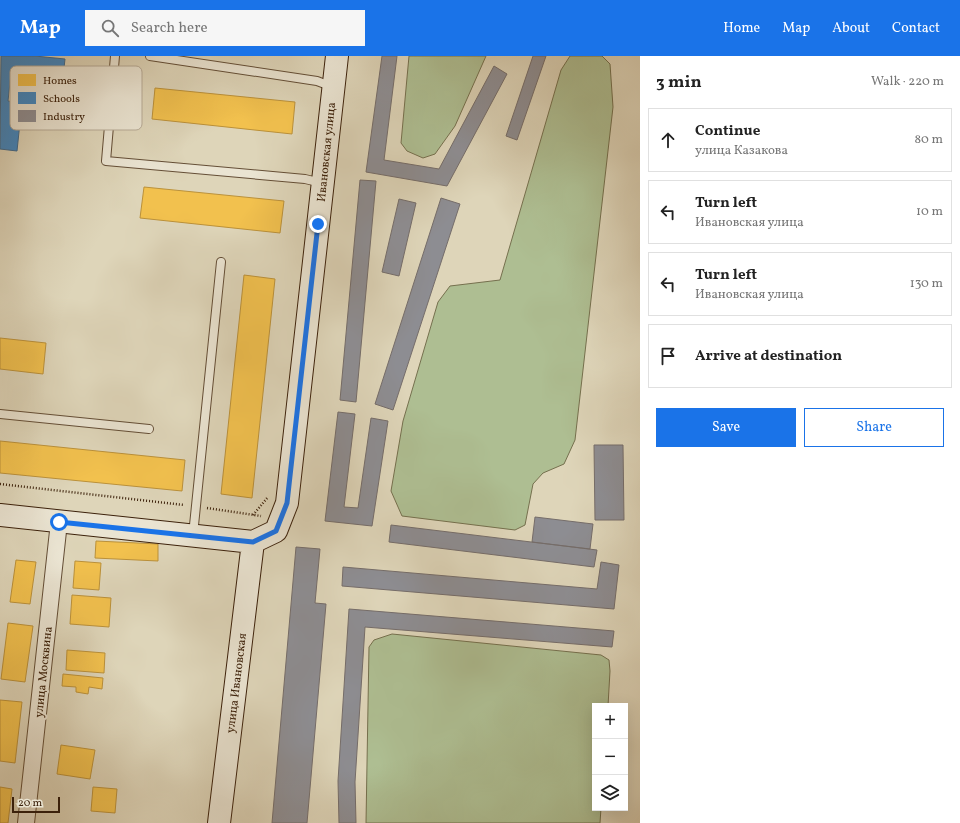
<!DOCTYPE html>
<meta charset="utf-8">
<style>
:root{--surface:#fff;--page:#f6f6f6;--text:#222;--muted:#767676;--line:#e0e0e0;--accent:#1a73e8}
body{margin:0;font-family:Vollkorn,serif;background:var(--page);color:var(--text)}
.controls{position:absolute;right:12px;bottom:12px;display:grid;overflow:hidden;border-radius:0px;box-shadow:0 4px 16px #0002}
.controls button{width:36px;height:36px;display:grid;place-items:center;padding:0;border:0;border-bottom:1px solid var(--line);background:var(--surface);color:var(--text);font:20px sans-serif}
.scale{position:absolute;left:12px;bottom:10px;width:48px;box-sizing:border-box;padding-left:4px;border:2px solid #3c210b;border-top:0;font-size:11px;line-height:14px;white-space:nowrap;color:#3c210b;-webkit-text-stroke:3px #eae4d2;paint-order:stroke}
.stop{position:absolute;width:12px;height:12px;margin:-9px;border:3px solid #1a73e8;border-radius:50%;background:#fff}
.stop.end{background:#1a73e8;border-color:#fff;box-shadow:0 1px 4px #0008}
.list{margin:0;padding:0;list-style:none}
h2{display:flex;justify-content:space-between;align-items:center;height:52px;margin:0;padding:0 16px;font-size:17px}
h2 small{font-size:13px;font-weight:400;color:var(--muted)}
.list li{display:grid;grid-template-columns:26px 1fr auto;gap:12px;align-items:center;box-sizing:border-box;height:64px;margin:0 8px 8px;padding:0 8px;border:1px solid var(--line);border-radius:0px}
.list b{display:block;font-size:15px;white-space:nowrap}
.list p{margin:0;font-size:13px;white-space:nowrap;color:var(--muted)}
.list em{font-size:13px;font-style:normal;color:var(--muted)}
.actions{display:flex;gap:8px;padding:12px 16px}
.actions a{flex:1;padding:9px 0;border:1px solid var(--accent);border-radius:0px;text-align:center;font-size:14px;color:var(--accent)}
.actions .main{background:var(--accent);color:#fff}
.icon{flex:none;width:22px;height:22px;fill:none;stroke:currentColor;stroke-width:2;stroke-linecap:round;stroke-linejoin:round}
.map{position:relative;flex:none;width:640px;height:767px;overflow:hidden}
header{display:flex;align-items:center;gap:24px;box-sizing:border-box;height:56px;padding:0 20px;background:var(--accent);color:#fff}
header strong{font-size:19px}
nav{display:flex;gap:22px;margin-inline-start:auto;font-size:14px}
.search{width:280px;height:36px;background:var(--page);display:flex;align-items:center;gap:10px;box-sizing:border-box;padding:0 14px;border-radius:0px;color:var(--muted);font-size:15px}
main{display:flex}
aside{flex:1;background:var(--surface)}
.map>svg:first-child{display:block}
.green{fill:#aebe92;stroke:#75704e}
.homes{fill:#f2c14e;stroke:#bb913a}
.schools{fill:#3f88c5;stroke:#3e698d}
.industry{fill:#8d8d92;stroke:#756d6a}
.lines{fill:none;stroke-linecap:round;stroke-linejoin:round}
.lane-casing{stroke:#644e36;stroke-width:10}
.street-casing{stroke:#644e36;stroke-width:18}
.secondary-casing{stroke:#3c210b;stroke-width:24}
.path{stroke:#3c210b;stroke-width:2.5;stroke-dasharray:1 2;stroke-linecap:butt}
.lane{stroke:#eae4d2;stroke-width:8}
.street{stroke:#eae4d2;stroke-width:16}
.secondary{stroke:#eae4d2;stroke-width:22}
.route{stroke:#1a73e8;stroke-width:5}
.labels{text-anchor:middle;stroke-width:4;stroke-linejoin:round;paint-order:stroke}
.street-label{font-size:12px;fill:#3c210b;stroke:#eae4d2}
.key{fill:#eae4d2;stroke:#b6aa96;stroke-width:1}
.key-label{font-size:11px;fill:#3c210b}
</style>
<header>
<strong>Map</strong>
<div class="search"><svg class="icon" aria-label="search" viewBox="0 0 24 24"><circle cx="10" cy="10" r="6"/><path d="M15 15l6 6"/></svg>Search here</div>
<nav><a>Home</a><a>Map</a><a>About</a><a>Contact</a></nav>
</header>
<main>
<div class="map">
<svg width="640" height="767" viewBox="0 0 640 767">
<rect width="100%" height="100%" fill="#ded5b9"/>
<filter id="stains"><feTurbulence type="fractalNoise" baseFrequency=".005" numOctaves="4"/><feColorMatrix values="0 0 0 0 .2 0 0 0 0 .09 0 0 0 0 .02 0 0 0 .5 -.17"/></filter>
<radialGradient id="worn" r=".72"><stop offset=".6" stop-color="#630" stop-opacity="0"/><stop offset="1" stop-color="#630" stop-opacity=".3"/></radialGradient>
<!-- green -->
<path class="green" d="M 409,0 L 486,0 L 455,70 L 435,98 L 423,102 L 407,95 L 401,87 Z
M 570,0 L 602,0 L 610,8 L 613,51 L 575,384 L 564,408 L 543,417 L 533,428 L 525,469 L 515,474 L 402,460 L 391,435 L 403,365 L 438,246 L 450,230 L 500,224 L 561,14 Z
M 392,578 L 601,599 L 609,604 L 610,615 L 608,650 L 595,650 L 595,752 L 601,752 L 600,767 L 366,767 L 369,591 L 374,584 Z"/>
<!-- homes -->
<path class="homes" d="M 155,32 L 295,46 L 292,78 L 152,63 Z
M 144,131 L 284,145 L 280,177 L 140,162 Z
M 244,219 L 275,223 L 252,442 L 221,438 Z
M 0,282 L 46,287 L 43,318 L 0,313 Z
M 0,385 L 185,404 L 182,435 L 0,417 Z
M 96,485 L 158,488 L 158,505 L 95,502 Z
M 16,504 L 36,506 L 30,548 L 10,546 Z
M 75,505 L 101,507 L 99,534 L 73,532 Z
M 72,539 L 111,542 L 109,571 L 70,568 Z
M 8,567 L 33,570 L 25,626 L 1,623 Z
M 67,594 L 105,597 L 104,617 L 66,614 Z
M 63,618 L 103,622 L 102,633 L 89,631 L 88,638 L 76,636 L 76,631 L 62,630 Z
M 0,644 L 22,646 L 15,707 L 0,705 Z
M 61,689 L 95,694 L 90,723 L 57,718 Z
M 0,731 L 12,733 L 8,767 L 0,767 Z
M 93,731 L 117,733 L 115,757 L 91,755 Z"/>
<!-- schools -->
<path class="schools" d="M 1,0 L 35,0 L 65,3 L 62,30 L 22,26 L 23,18 L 11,17 L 8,45 L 22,47 L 17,95 L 0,93 Z"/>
<!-- industry -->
<path class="industry" d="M 382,0 L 397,0 L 384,104 L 439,113 L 494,10 L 507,18 L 447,130 L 366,116 Z
M 533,0 L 546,0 L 517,84 L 506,80 Z
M 360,124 L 376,125 L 356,346 L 340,344 Z
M 441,142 L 460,148 L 393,354 L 375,348 Z
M 399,143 L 416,147 L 399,220 L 382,216 Z
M 338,356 L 355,358 L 344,451 L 358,452 L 371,362 L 388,365 L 372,470 L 325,465 Z
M 594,389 L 623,389 L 624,464 L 595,464 Z
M 535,461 L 593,468 L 590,493 L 532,486 Z
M 391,469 L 597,494 L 594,511 L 389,486 Z
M 296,491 L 320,493 L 315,547 L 326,548 L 307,767 L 272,767 Z
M 601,506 L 619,509 L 614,553 L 342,530 L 343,511 L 597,533 Z
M 349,553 L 614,575 L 612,591 L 365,571 L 355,726 L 356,767 L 339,767 L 338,725 Z"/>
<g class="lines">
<!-- lane casing -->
<g class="lane-casing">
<path id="lane" d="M 115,0 L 106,105 L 305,123 L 322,127
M 150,0 L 317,25 L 333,31
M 0,358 L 149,373
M 193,479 L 221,206"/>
</g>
<!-- street casing -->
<g class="street-casing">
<path id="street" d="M 26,767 L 59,466"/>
</g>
<!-- secondary casing -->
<g class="secondary-casing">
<path id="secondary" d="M 0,459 L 253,486
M 253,486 L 276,475 L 287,447 L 337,0
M 219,767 L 253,486"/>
</g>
<!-- path -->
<path class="path" d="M 0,428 L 184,449
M 207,452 L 261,460
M 253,459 L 268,441"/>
<!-- lane -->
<use href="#lane" class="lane"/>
<!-- street -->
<use href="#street" class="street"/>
<!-- secondary -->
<use href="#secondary" class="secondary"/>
</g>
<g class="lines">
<!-- route -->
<path class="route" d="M 59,466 L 253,486 L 276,475 L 287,447 L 318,168"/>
</g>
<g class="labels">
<!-- street labels -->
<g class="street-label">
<text transform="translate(326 96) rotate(-84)" y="4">Ивановская улица</text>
<text transform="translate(43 616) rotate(-84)" y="4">улица Москвина</text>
<text transform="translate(236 627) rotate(-83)" y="4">улица Ивановская</text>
</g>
</g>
<!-- legend -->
<rect x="10" y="10" width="132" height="64" rx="6" class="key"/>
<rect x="18" y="18" width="18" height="12" fill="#f2c14e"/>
<rect x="18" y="36" width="18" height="12" fill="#3f88c5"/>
<rect x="18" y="54" width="18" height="12" fill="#8d8d92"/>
<g class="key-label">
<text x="43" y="28">Homes</text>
<text x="43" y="46">Schools</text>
<text x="43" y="64">Industry</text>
</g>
<rect width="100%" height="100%" filter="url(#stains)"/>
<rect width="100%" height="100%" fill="url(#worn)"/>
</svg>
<div class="controls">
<button>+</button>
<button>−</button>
<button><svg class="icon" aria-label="layers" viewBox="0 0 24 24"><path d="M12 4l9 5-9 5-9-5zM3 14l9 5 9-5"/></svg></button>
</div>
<div class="scale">20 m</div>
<div class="stop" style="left:59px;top:466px"></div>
<div class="stop end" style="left:318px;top:168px"></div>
</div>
<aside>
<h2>3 min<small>Walk · 220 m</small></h2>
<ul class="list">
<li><svg class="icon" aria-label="ahead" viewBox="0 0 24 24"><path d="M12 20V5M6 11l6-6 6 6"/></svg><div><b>Continue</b><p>улица Казакова</p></div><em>80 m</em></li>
<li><svg class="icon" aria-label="left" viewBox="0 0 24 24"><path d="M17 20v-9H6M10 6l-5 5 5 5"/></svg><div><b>Turn left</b><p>Ивановская улица</p></div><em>10 m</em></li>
<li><svg class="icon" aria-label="left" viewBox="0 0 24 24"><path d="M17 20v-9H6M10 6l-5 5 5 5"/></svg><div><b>Turn left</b><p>Ивановская улица</p></div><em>130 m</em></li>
<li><svg class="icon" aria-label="arrive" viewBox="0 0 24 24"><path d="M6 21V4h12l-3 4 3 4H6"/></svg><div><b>Arrive at destination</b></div></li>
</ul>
<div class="actions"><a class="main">Save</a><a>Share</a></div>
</aside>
</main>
